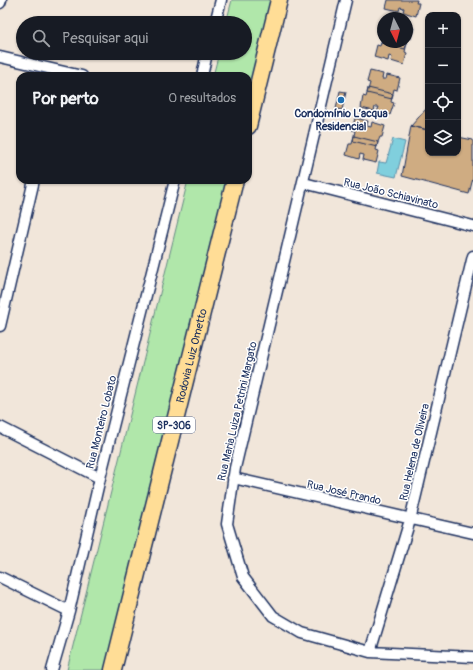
<!DOCTYPE html>
<html lang="pt">
<meta charset="utf-8">
<style>
:root{--surface:#171b24;--page:#20242c;--text:#f1f3f6;--muted:#9ea1a6;--line:#363941}
body{margin:0;font-family:Pangolin,sans-serif;background:var(--page);color:var(--text)}
.controls{position:absolute;right:12px;top:12px;display:grid;overflow:hidden;border-radius:8px;box-shadow:0 1px 3px #0004}
.controls button{width:36px;height:36px;display:grid;place-items:center;padding:0;border:0;border-bottom:1px solid var(--line);background:var(--surface);color:var(--text);font:20px sans-serif}
.compass{position:absolute;left:377px;top:12px;width:36px;height:36px;border-radius:50%;background:var(--surface);box-shadow:0 1px 3px #0004;rotate:174deg}
.list{margin:0;padding:0;list-style:none}
h2{display:flex;justify-content:space-between;align-items:center;height:52px;margin:0;padding:0 16px;font-size:17px}
h2 small{font-size:13px;font-weight:400;color:var(--muted)}
.icon{flex:none;width:22px;height:22px;fill:none;stroke:currentColor;stroke-width:2;stroke-linecap:round;stroke-linejoin:round}
.map{position:relative;flex:none;width:473px;height:670px;overflow:hidden}
.search{position:absolute;background:var(--surface);box-shadow:0 1px 3px #0004;left:16px;top:16px;width:236px;height:44px;display:flex;align-items:center;gap:10px;box-sizing:border-box;padding:0 14px;border-radius:22px;color:var(--muted);font-size:15px}
.panel{position:absolute;background:var(--surface);box-shadow:0 1px 3px #0004;left:16px;top:72px;width:236px;height:112px;border-radius:12px}
.map>svg:first-child{display:block}
.green{fill:#b0e7aa;stroke:#668b84}
.water{fill:#80cfdd;stroke:#588faa}
.building{fill:#cfac82;stroke:#1b2f5e}
.lines{fill:none;stroke-linecap:round;stroke-linejoin:round}
.minor-casing{stroke:#1b2f5e;stroke-width:13}
.primary-casing{stroke:#1b2f5e;stroke-width:19}
.minor{stroke:#fff;stroke-width:10}
.primary{stroke:#ffdd96;stroke-width:16}
.poi-dot{fill:#1f6fb2;stroke:#fff;stroke-width:1.5}
.labels{text-anchor:middle;stroke-width:3;stroke-linejoin:round;paint-order:stroke}
.shield{fill:#fff;stroke:#5f6d8e;stroke-width:1}
.shield-label{font-size:10px;font-weight:bold;fill:#1b2f5e}
.poi-label{font-size:11px;font-weight:bold;fill:#1b2f5e;stroke:#fff}
.street-label{font-size:11px;fill:#1b2f5e;stroke:#fff}
</style>
<div class="map">
<svg width="473" height="670" viewBox="0 0 473 670">
<rect width="100%" height="100%" fill="#f1e6da"/>
<filter id="ink" filterUnits="userSpaceOnUse"><feTurbulence type="fractalNoise" baseFrequency=".025" numOctaves="2"/><feDisplacementMap in="SourceGraphic" scale="8" xChannelSelector="R" yChannelSelector="G"/><feConvolveMatrix kernelMatrix="1 2 1 2 8 2 1 2 1" color-interpolation-filters="sRGB"/></filter>
<g filter="url(#ink)">
<!-- green -->
<path class="green" d="M 232,0 L 276,0 L 248,111 L 248,76 L 213,76 L 219,53 L 245,53 L 245,23 L 226,23 Z
M 188,180 L 231,180 L 106,670 L 67,670 Z"/>
<!-- water -->
<path class="water" d="M 393,139 L 405,142 L 396,177 L 377,173 L 379,162 L 386,163 Z"/>
<!-- building -->
<path class="building" d="M 388,0 L 417,0 L 416,3 L 419,3 L 416,16 L 403,12 L 404,8 L 400,7 L 399,11 L 386,8 Z
M 407,26 L 414,28 L 411,39 L 408,38 L 405,52 L 407,53 L 404,65 L 391,61 L 392,57 L 389,56 L 388,61 L 374,57 L 377,45 L 380,46 L 383,35 L 383,42 L 407,42 Z
M 382,38 L 383,42 L 401,42 L 407,43 L 405,49 L 381,43 Z
M 370,71 L 383,74 L 382,79 L 386,79 L 387,75 L 400,78 L 397,90 L 394,89 L 391,102 L 394,103 L 390,115 L 377,112 L 379,107 L 375,107 L 374,111 L 361,108 L 363,96 L 366,97 L 370,83 L 367,82 Z
M 368,88 L 393,94 L 392,99 L 367,93 Z
M 340,91 L 346,92 L 342,110 L 336,109 Z
M 426,109 L 428,110 L 428,130 L 411,126 Z
M 355,118 L 368,121 L 367,126 L 371,127 L 372,122 L 385,126 L 382,137 L 380,137 L 378,142 L 376,150 L 379,151 L 376,163 L 363,160 L 364,155 L 360,154 L 359,159 L 346,155 L 349,144 L 352,144 L 355,131 L 352,130 Z
M 411,126 L 428,130 L 428,153 L 458,153 L 458,137 L 473,140 L 473,178 L 469,194 L 402,176 Z
M 354,136 L 378,142 L 377,147 L 353,141 Z"/>
<g class="lines">
<!-- minor casing -->
<g class="minor-casing">
<path id="minor" d="M 346,0 L 235,468 L 227,524 L 243,577 L 273,616 L 302,633 L 370,652 L 473,657
M 0,3 L 1,0
M 215,23 L 221,0
M 0,57 L 82,76
M 202,76 L 207,53
M 304,183 L 473,226
M 0,326 L 34,180
M 0,427 L 100,478
M 233,478 L 473,533
M 0,577 L 69,611
M 370,652 L 410,520 L 473,256
M 52,670 L 69,611 L 100,478 L 175,180"/>
</g>
<!-- primary casing -->
<g class="primary-casing">
<g id="primary">
<path d="M 248,126 L 279,0"/>
<path id="s1" d="M 113,670 L 235,180"/>
</g>
</g>
<!-- minor -->
<use href="#minor" class="minor"/>
<!-- primary -->
<use href="#primary" class="primary"/>
</g>
</g>
<!-- markers -->
<circle class="poi-dot" cx="341" cy="100" r="4"/>
<g class="labels">
<!-- shield labels -->
<rect class="shield" x="153" y="417" width="42" height="16" rx="3"/>
<g class="shield-label">
<text x="174" y="429">SP-306</text>
</g>
<!-- poi labels -->
<g class="poi-label">
<text x="341" y="117">Condomínio L’acqua<tspan x="341" dy="13">Residencial</tspan></text>
</g>
<!-- street labels -->
<g class="street-label">
<text transform="translate(391 193) rotate(14)" y="4">Rua João Schiavinato</text>
<text dy="4" stroke="none"><textPath href="#s1" startOffset="324">Rodovia Luiz Ometto</textPath></text>
<text transform="translate(237 411) rotate(-77)" y="4">Rua Maria Luiza Petrini Margato</text>
<text transform="translate(101 422) rotate(-76)" y="4">Rua Monteiro Lobato</text>
<text transform="translate(414 452) rotate(-77)" y="4">Rua Helena de Oliveira</text>
<text transform="translate(344 492) rotate(13)" y="4">Rua José Prando</text>
</g>
</g>
</svg>
<div class="controls">
<button>+</button>
<button>−</button>
<button><svg class="icon" aria-label="locate" viewBox="0 0 24 24"><circle cx="12" cy="12" r="6"/><path d="M12 2v4M12 18v4M2 12h4M18 12h4"/></svg></button>
<button><svg class="icon" aria-label="layers" viewBox="0 0 24 24"><path d="M12 4l9 5-9 5-9-5zM3 14l9 5 9-5"/></svg></button>
</div>
<svg class="compass" viewBox="-18 -18 36 36"><path d="M0-13l5 13h-10z" fill="#e53935"/><path d="M0 13l5-13h-10z" fill="#9ea1a6"/></svg>
<div class="search"><svg class="icon" aria-label="search" viewBox="0 0 24 24"><circle cx="10" cy="10" r="6"/><path d="M15 15l6 6"/></svg>Pesquisar aqui</div>
<section class="panel">
<h2>Por perto<small>0 resultados</small></h2>
<ul class="list">
</ul>
</section>
</div>
